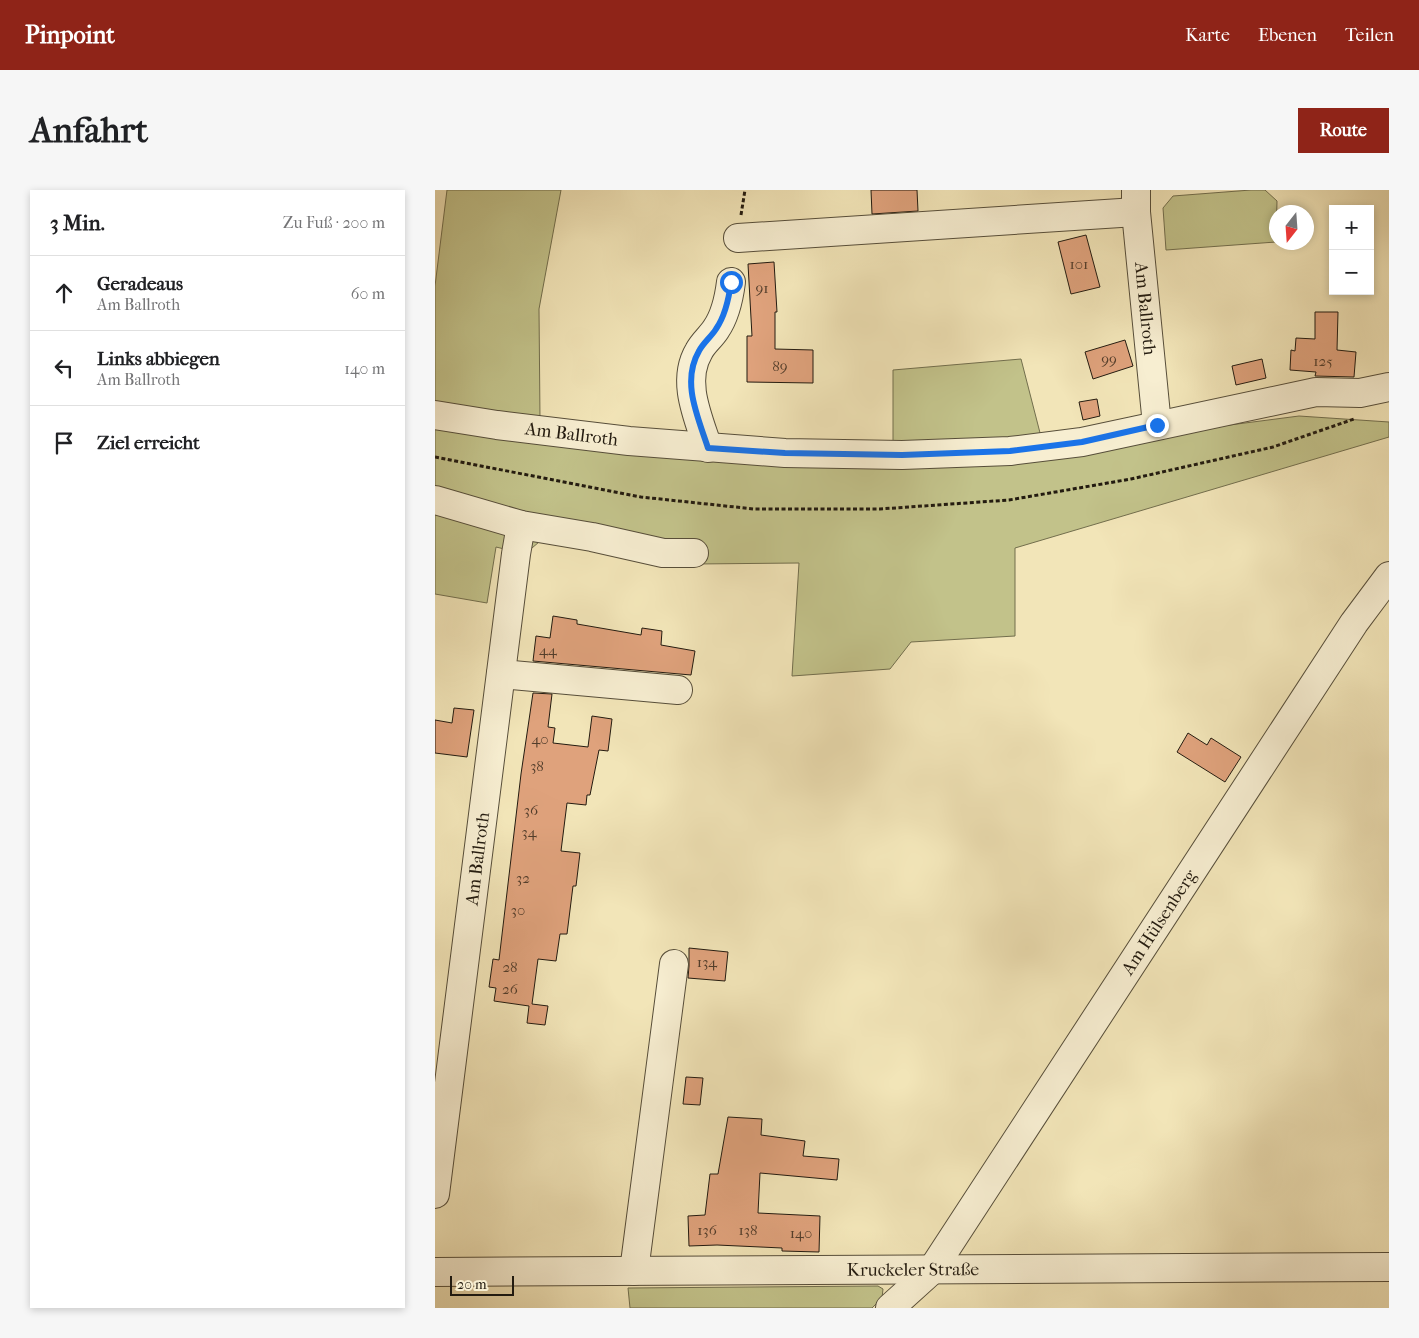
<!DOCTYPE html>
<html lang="de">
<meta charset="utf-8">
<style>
:root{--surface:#fff;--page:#f6f6f6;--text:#202124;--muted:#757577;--line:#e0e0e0;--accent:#8f2418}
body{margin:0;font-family:"IM FELL French Canon",serif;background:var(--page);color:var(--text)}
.controls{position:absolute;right:15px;top:15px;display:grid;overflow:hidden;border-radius:0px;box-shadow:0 2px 8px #0003}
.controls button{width:45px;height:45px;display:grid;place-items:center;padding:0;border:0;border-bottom:1px solid var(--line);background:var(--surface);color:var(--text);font:25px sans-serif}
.compass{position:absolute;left:834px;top:15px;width:45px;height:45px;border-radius:50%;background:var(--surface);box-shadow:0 2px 8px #0003;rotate:197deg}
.scale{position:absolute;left:15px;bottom:12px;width:64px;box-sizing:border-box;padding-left:5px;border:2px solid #231b10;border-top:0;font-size:14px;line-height:18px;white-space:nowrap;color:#231b10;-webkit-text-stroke:4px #f7eed1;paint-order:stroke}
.stop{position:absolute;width:15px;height:15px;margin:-11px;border:4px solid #1a73e8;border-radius:50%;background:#fff}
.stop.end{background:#1a73e8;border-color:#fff;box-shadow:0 1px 5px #0008}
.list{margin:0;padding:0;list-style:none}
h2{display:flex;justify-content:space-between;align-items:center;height:65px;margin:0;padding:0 20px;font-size:21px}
h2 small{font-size:16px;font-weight:400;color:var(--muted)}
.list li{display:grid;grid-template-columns:32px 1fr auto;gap:15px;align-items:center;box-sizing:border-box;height:75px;padding:0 20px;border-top:1px solid var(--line)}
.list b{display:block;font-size:19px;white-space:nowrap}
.list p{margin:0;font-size:16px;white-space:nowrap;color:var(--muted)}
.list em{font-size:16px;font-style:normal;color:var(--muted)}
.icon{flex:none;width:28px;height:28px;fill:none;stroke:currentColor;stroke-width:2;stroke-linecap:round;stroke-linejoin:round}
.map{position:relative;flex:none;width:954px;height:1118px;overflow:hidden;border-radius:0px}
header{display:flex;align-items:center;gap:30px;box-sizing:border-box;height:70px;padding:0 25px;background:var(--accent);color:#fff}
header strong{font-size:24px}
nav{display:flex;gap:28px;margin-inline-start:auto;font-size:18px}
.intro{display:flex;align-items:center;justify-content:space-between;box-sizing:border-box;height:120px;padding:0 30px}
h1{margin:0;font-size:35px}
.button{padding:12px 22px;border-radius:0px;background:var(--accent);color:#fff;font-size:18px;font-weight:700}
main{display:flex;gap:30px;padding:0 30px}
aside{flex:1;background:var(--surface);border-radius:0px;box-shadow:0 2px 8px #0003}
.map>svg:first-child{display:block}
.green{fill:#c2c28a;stroke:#726e4d}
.building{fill:#dfa27c;stroke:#231b10}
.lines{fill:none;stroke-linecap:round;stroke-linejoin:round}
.minor-casing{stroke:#574e3a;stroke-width:30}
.path{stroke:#231b10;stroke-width:3;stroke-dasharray:4 2.5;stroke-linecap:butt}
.minor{stroke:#f7eed1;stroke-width:28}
.route{stroke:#1a73e8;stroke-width:6}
.labels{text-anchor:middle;stroke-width:5;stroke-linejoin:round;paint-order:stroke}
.number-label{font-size:15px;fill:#523d2b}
.street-label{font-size:18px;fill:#231b10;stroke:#f7eed1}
</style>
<header>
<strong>Pinpoint</strong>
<nav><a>Karte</a><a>Ebenen</a><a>Teilen</a></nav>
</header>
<div class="intro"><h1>Anfahrt</h1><a class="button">Route</a></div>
<main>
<aside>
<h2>3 Min.<small>Zu Fuß · 200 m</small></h2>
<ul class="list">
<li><svg class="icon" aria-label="ahead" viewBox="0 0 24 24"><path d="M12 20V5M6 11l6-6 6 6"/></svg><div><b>Geradeaus</b><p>Am Ballroth</p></div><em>60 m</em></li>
<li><svg class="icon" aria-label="left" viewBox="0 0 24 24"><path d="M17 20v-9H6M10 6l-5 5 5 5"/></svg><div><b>Links abbiegen</b><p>Am Ballroth</p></div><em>140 m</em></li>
<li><svg class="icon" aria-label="arrive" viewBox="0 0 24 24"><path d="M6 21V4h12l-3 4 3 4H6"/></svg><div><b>Ziel erreicht</b></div></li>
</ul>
</aside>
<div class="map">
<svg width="954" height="1118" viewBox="0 0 954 1118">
<rect width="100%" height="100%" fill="#f2e5b8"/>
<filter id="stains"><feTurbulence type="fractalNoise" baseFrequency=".004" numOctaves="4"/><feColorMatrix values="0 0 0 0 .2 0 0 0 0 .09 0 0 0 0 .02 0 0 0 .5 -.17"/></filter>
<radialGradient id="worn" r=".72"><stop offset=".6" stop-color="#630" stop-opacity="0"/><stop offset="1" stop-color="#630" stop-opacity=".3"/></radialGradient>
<!-- green -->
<path class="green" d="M 12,0 L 126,0 L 104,119 L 105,229 L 255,247 L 458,254 L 458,180 L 586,169 L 612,270 L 787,236 L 864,226 L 954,232 L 954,247 L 580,358 L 580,446 L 476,452 L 455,479 L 357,486 L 364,373 L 261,374 L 104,352 L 90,364 L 61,357 L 52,413 L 0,404 L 0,96 Z
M 816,0 L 830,0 L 842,11 L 841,52 L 731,60 L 728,18 L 738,6 Z
M 443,1096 L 448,1099 L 447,1108 L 437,1118 L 195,1118 L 193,1098 Z"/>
<!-- building -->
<path class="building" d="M 436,0 L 482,0 L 483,21 L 437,24 Z
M 651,45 L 665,97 L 636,104 L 623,52 Z
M 339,72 L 342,122 L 340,122 L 340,159 L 378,160 L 378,193 L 312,192 L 312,146 L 317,146 L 313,74 Z
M 880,122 L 903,122 L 902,160 L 921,162 L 919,187 L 880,186 L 881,182 L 855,180 L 856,160 L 860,161 L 861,148 L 880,149 Z
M 690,150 L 698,176 L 658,189 L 650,162 Z
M 827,169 L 831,188 L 801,195 L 797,176 Z
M 662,209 L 665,226 L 648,230 L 644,212 Z
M 118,426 L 142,430 L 142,434 L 206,445 L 207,438 L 227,441 L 226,455 L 260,461 L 256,485 L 98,471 L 101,446 L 115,448 Z
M 98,503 L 117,504 L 113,537 L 120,538 L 118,553 L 153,557 L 157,526 L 177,529 L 173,561 L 164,560 L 155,605 L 152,605 L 151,615 L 132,613 L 126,661 L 145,663 L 141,696 L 138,696 L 132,744 L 125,744 L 121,771 L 103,769 L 97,814 L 113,816 L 110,835 L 92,833 L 94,816 L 59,811 L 61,798 L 54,797 L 58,769 L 64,770 L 86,584 Z
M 19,518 L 39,520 L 32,567 L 0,563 L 0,530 L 17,533 Z
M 753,543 L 772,555 L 776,548 L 806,567 L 790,592 L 742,562 Z
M 254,758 L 293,762 L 290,791 L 253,788 L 254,776 Z
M 251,887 L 268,888 L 265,915 L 248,914 Z
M 293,927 L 327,929 L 326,945 L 370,951 L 368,966 L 404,969 L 402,990 L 325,983 L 323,1023 L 385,1026 L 384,1062 L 347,1061 L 347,1058 L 282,1055 L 254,1056 L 253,1026 L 270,1025 L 275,984 L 283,984 Z"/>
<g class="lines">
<!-- minor casing -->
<g class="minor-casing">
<g id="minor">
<path id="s1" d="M 701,0 L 701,22 L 722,235"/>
<path d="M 303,48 L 701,22"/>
<path id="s2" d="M 0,225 L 62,235 L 194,251 L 350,263 L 467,265 L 575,261 L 647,252 L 881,202 L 925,203 L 954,197"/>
<path d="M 273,258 C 263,227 246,191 264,161 C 268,153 276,147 281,139 C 290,126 294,108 296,92"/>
<path d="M 0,310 L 86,335 L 157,347 L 228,363 L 259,363"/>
<path d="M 66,484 L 243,500"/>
<path id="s3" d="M 0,1004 L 81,364 L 86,335"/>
<path d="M 199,1081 L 239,774"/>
<path id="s4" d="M 0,1082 L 954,1077"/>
<path id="s5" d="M 455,1118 L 497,1080 L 919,433 L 954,386"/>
</g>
</g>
<!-- path -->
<path class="path" d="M 306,25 L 310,0
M 0,267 L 206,307 L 319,319 L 445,319 L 574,310 L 696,289 L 838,257 L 919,229"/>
<!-- minor -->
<use href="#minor" class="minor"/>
</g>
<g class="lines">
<!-- route -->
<path class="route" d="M 296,92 C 294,108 290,126 281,139 C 276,147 268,153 264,161 C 246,192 263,227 273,258 L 350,263 L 467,265 L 575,261 L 647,252 L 722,235"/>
</g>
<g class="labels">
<!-- number labels -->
<g class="number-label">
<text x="644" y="79">101</text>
<text x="327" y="103">91</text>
<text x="674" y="174">99</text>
<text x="888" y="176">125</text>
<text x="345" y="181">89</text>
<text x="113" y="465">44</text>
<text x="105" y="554">40</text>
<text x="102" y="581">38</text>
<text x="96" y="625">36</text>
<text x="94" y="647">34</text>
<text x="88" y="693">32</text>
<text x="83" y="725">30</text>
<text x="272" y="777">134</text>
<text x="75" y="782">28</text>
<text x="75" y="804">26</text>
<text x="272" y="1045">136</text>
<text x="313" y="1045">138</text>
<text x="366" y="1048">140</text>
</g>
<!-- street labels -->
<g class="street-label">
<text dy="6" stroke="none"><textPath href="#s1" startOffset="119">Am Ballroth</textPath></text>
<text dy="6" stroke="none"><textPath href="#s2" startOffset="138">Am Ballroth</textPath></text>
<text dy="6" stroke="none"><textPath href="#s3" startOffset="338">Am Ballroth</textPath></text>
<text dy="6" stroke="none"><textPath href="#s5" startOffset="472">Am Hülsenberg</textPath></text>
<text dy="6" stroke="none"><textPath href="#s4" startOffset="478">Kruckeler Straße</textPath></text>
</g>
</g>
<rect width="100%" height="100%" filter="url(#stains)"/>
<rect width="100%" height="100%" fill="url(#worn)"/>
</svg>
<div class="controls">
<button>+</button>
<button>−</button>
</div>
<svg class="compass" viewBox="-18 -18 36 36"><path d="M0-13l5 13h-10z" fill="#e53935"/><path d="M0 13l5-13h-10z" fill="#757577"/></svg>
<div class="scale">20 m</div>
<div class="stop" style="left:296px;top:92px"></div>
<div class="stop end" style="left:722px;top:235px"></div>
</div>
</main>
